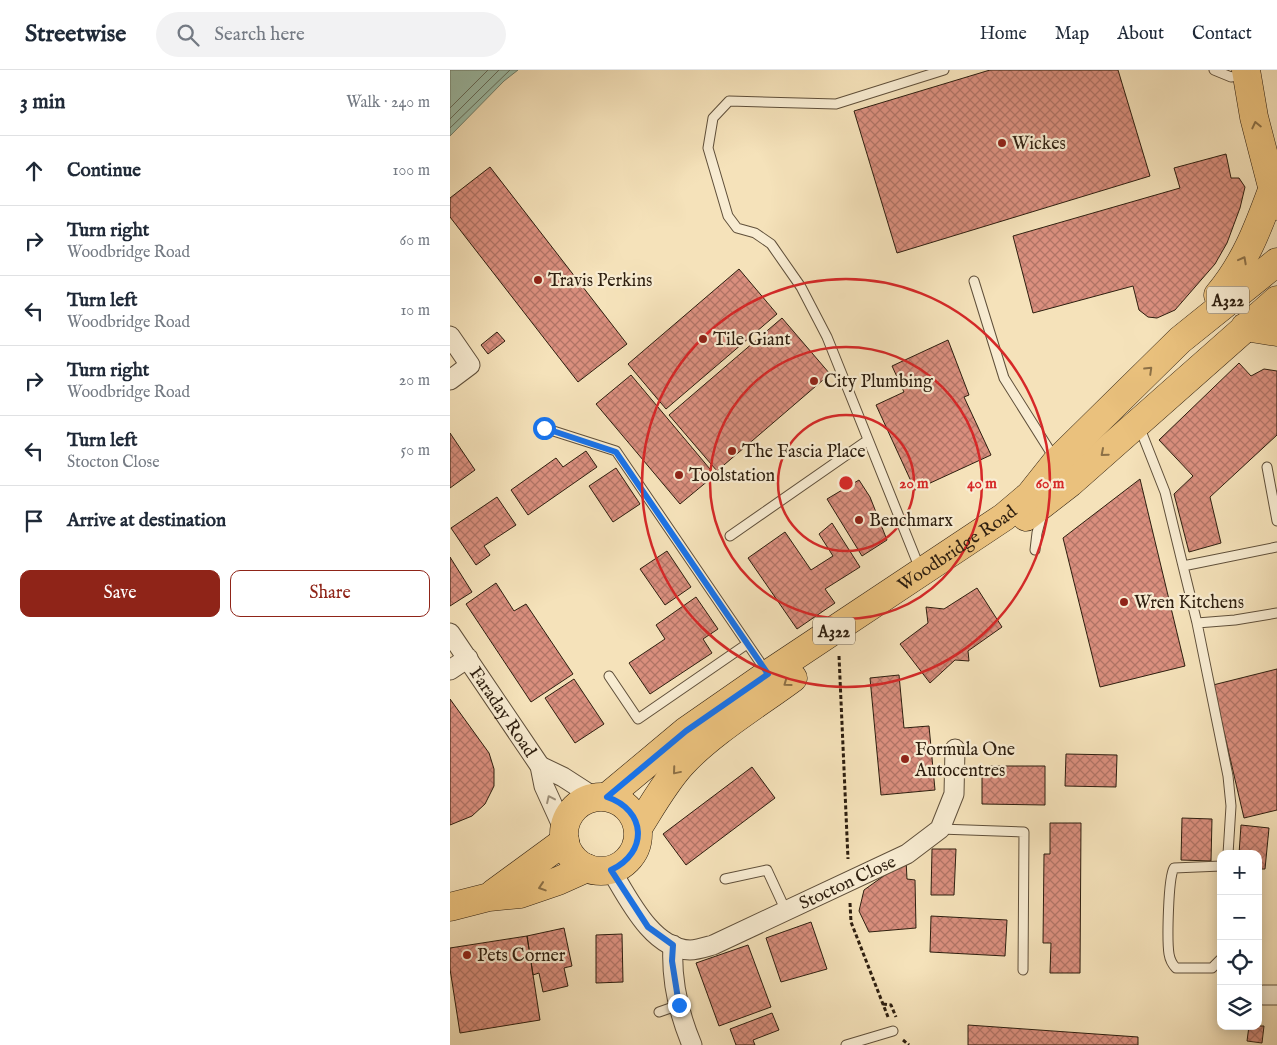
<!DOCTYPE html>
<meta charset="utf-8">
<style>
:root{--surface:#fff;--page:#f2f2f3;--text:#1f2937;--muted:#747a83;--line:#e0e1e3;--accent:#8f2418}
body{margin:0;font-family:"IM FELL English",serif;background:var(--page);color:var(--text)}
.controls{position:absolute;right:15px;bottom:15px;display:grid;overflow:hidden;border-radius:10px;box-shadow:0 2px 12px #0003}
.controls button{width:45px;height:45px;display:grid;place-items:center;padding:0;border:0;border-bottom:1px solid var(--line);background:var(--surface);color:var(--text);font:25px sans-serif}
.stop{position:absolute;width:15px;height:15px;margin:-11px;border:4px solid #1a73e8;border-radius:50%;background:#fff}
.stop.end{background:#1a73e8;border-color:#fff;box-shadow:0 1px 5px #0008}
.list{margin:0;padding:0;list-style:none}
h2{display:flex;justify-content:space-between;align-items:center;height:65px;margin:0;padding:0 20px;font-size:21px}
h2 small{font-size:16px;font-weight:400;color:var(--muted)}
.list li{display:grid;grid-template-columns:32px 1fr auto;gap:15px;align-items:center;box-sizing:border-box;height:70px;padding:0 20px;border-top:1px solid var(--line)}
.list b{display:block;font-size:19px;white-space:nowrap}
.list p{margin:0;font-size:16px;white-space:nowrap;color:var(--muted)}
.list em{font-size:16px;font-style:normal;color:var(--muted)}
.actions{display:flex;gap:10px;padding:15px 20px}
.actions a{flex:1;padding:11px 0;border:1px solid var(--accent);border-radius:10px;text-align:center;font-size:18px;color:var(--accent)}
.actions .main{background:var(--accent);color:#fff}
.icon{flex:none;width:28px;height:28px;fill:none;stroke:currentColor;stroke-width:2;stroke-linecap:round;stroke-linejoin:round}
.map{position:relative;flex:none;width:827px;height:975px;overflow:hidden}
header{display:flex;align-items:center;gap:30px;box-sizing:border-box;height:70px;padding:0 25px;background:var(--surface);border-bottom:1px solid var(--line)}
header strong{font-size:24px}
nav{display:flex;gap:28px;margin-inline-start:auto;font-size:18px}
.search{width:350px;height:45px;background:var(--page);display:flex;align-items:center;gap:12px;box-sizing:border-box;padding:0 18px;border-radius:28px;color:var(--muted);font-size:19px}
main{display:flex}
aside{flex:1;background:var(--surface)}
.map>svg:first-child{display:block}
.water{fill:#9dbfaa;stroke:#707f6c}
.lines{fill:none;stroke-linecap:round;stroke-linejoin:round}
.shore{stroke:#656e5c;stroke-width:1}
.building{fill:url(#building-cross-hatch);stroke:#2d1e0f}
.lane-casing{stroke:#5f4f3a;stroke-width:11}
.street-casing{stroke:#5f4f3a;stroke-width:21}
.primary-casing{stroke:#2d1e0f;stroke-width:29}
.path{stroke:#2d1e0f;stroke-width:3;stroke-dasharray:4 2.5;stroke-linecap:butt}
.lane{stroke:#f8ecd2;stroke-width:9}
.street{stroke:#f8ecd2;stroke-width:19}
.primary{stroke:#eac17d;stroke-width:28}
.oneway{stroke:#8c7046}
.oneway2{stroke:#9d8f7a}
.route{stroke:#1a73e8;stroke-width:6}
.ring{fill:none;stroke:#d62828;stroke-width:2.5}
.poi-dot{fill:#8f2418;stroke:#f8ecd2;stroke-width:2}
.labels{text-anchor:middle;stroke-width:4.5;stroke-linejoin:round;paint-order:stroke}
.shield{fill:#f8ecd2;stroke:#6a5c4a;stroke-width:1}
.shield-label{font-size:16px;font-weight:bold;fill:#2d1e0f}
.poi-label{font-size:18px;fill:#2d1e0f;stroke:#f8ecd2;text-anchor:start}
.street-label{font-size:18px;fill:#2d1e0f;stroke:#f8ecd2}
.centre{fill:#d62828;stroke:#f8ecd2;stroke-width:2.5}
.ring-label{font-size:15px;text-anchor:middle;font-weight:bold;fill:#d62828;stroke:#f8ecd2;stroke-width:4.5;stroke-linejoin:round;paint-order:stroke}
</style>
<header>
<strong>Streetwise</strong>
<div class="search"><svg class="icon" aria-label="search" viewBox="0 0 24 24"><circle cx="10" cy="10" r="6"/><path d="M15 15l6 6"/></svg>Search here</div>
<nav><a>Home</a><a>Map</a><a>About</a><a>Contact</a></nav>
</header>
<main>
<aside>
<h2>3 min<small>Walk · 240 m</small></h2>
<ul class="list">
<li><svg class="icon" aria-label="ahead" viewBox="0 0 24 24"><path d="M12 20V5M6 11l6-6 6 6"/></svg><div><b>Continue</b></div><em>100 m</em></li>
<li><svg class="icon" aria-label="right" viewBox="0 0 24 24"><path d="M7 20v-9h11M14 6l5 5-5 5"/></svg><div><b>Turn right</b><p>Woodbridge Road</p></div><em>60 m</em></li>
<li><svg class="icon" aria-label="left" viewBox="0 0 24 24"><path d="M17 20v-9H6M10 6l-5 5 5 5"/></svg><div><b>Turn left</b><p>Woodbridge Road</p></div><em>10 m</em></li>
<li><svg class="icon" aria-label="right" viewBox="0 0 24 24"><path d="M7 20v-9h11M14 6l5 5-5 5"/></svg><div><b>Turn right</b><p>Woodbridge Road</p></div><em>20 m</em></li>
<li><svg class="icon" aria-label="left" viewBox="0 0 24 24"><path d="M17 20v-9H6M10 6l-5 5 5 5"/></svg><div><b>Turn left</b><p>Stocton Close</p></div><em>50 m</em></li>
<li><svg class="icon" aria-label="arrive" viewBox="0 0 24 24"><path d="M6 21V4h12l-3 4 3 4H6"/></svg><div><b>Arrive at destination</b></div></li>
</ul>
<div class="actions"><a class="main">Save</a><a>Share</a></div>
</aside>
<div class="map">
<svg width="827" height="975" viewBox="0 0 827 975">
<defs>
<pattern id="building-cross-hatch" width="8" height="8" patternUnits="userSpaceOnUse" patternTransform="scale(1.25)"><rect width="8" height="8" fill="#da8f7e"/><path d="M0 0l8 8M0 8l8-8" fill="none" stroke="#b17466"/></pattern>
</defs>
<rect width="100%" height="100%" fill="#f5e2ba"/>
<filter id="stains"><feTurbulence type="fractalNoise" baseFrequency=".004" numOctaves="4"/><feColorMatrix values="0 0 0 0 .2 0 0 0 0 .09 0 0 0 0 .02 0 0 0 .5 -.17"/></filter>
<radialGradient id="worn" r=".72"><stop offset=".6" stop-color="#630" stop-opacity="0"/><stop offset="1" stop-color="#630" stop-opacity=".3"/></radialGradient>
<!-- water -->
<path class="water" d="M 0,0 L 68,0 L 54,11 L 0,66 Z"/>
<g class="lines">
<!-- shore -->
<path class="shore" d="M 0,38 L 38,0
M 0,49 L 49,0
M 0,58 L 60,0"/>
</g>
<!-- building -->
<path class="building" d="M 540,0 L 668,0 L 700,106 L 447,183 L 404,41 Z
M 776,84 L 781,108 L 789,108 L 795,117 L 790,138 L 777,173 L 765,194 L 725,240 L 707,248 L 698,247 L 689,240 L 683,216 L 583,243 L 563,166 L 730,118 L 724,98 Z
M 40,97 L 177,274 L 128,312 L 0,147 L 0,128 Z
M 289,199 L 327,244 L 216,339 L 178,294 Z
M 332,248 L 380,304 L 267,401 L 219,345 Z
M 47,262 L 55,271 L 38,284 L 31,275 Z
M 498,270 L 519,325 L 514,327 L 541,385 L 465,420 L 426,335 L 454,322 L 442,296 Z
M 789,293 L 801,306 L 814,299 L 827,301 L 827,365 L 760,427 L 771,473 L 739,482 L 724,424 L 743,406 L 709,370 Z
M 181,305 L 265,405 L 230,434 L 146,334 Z
M 0,363 L 25,400 L 0,418 Z
M 136,381 L 147,397 L 78,445 L 61,420 L 106,388 L 113,397 Z
M 166,398 L 190,434 L 163,452 L 139,416 Z
M 690,409 L 735,596 L 650,617 L 613,468 Z
M 409,410 L 420,427 L 437,470 L 412,486 L 377,429 Z
M 47,427 L 66,455 L 34,476 L 40,485 L 26,495 L 1,458 Z
M 382,453 L 410,497 L 375,519 L 385,533 L 347,559 L 298,488 L 335,462 L 361,500 L 383,486 L 369,464 Z
M 217,481 L 241,517 L 215,535 L 190,499 Z
M 0,487 L 22,522 L 0,536 Z
M 46,513 L 64,541 L 76,534 L 123,604 L 81,632 L 16,534 Z
M 527,518 L 552,557 L 518,581 L 519,591 L 505,590 L 480,613 L 450,574 L 478,553 L 476,537 L 494,539 Z
M 246,527 L 268,559 L 253,569 L 262,583 L 200,624 L 179,593 L 215,569 L 206,555 Z
M 827,599 L 827,740 L 794,748 L 763,615 Z
M 449,605 L 454,658 L 479,656 L 485,720 L 431,725 L 420,608 Z
M 124,609 L 154,654 L 125,673 L 95,628 Z
M 0,629 L 39,683 L 44,699 L 44,716 L 35,734 L 22,746 L 0,755 Z
M 616,684 L 667,685 L 666,717 L 615,716 Z
M 532,696 L 595,696 L 595,735 L 532,734 Z
M 302,697 L 325,728 L 236,795 L 213,764 Z
M 732,748 L 762,749 L 761,791 L 731,790 Z
M 600,753 L 631,753 L 630,903 L 600,903 L 601,873 L 593,873 L 594,784 L 600,784 Z
M 791,755 L 819,758 L 815,799 L 808,799 L 808,784 L 789,784 Z
M 482,779 L 506,779 L 504,825 L 481,825 Z
M 456,790 L 457,809 L 465,810 L 466,858 L 419,862 L 409,841 L 414,820 Z
M 481,846 L 557,850 L 555,886 L 480,882 Z
M 361,852 L 377,899 L 331,912 L 316,868 Z
M 114,858 L 122,896 L 114,898 L 118,916 L 93,922 L 89,903 L 83,905 L 77,866 Z
M 172,864 L 173,912 L 146,913 L 146,865 Z
M 77,866 L 90,950 L 10,963 L 0,899 L 0,878 Z
M 298,875 L 321,937 L 269,956 L 246,893 Z
M 322,943 L 329,960 L 303,970 L 305,975 L 286,975 L 280,959 Z
M 518,955 L 688,967 L 688,975 L 518,975 Z
M 799,956 L 814,956 L 812,973 L 797,971 Z"/>
<g class="lines">
<!-- lane casing -->
<g class="lane-casing">
<path id="lane" d="M 764,0 L 781,7 L 794,5
M 524,211 L 554,308 L 605,389
M 689,356 L 715,422 L 733,496 L 827,477
M 94,358 L 166,381 L 316,601
M 817,397 L 827,451
M 280,466 L 418,370
M 585,480 L 587,463 L 592,444
M 733,496 L 747,553 L 785,550 L 827,543
M 470,499 L 377,267 L 351,217 L 321,174 L 305,163 L 287,158 L 278,146 L 258,78 L 263,48 L 279,31 L 386,34 L 494,0
M 747,553 L 778,706 L 781,736 L 778,784
M 159,606 L 188,649 L 297,574
M 490,759 L 574,762 L 573,900
M 771,796 L 724,798 C 718,808 717,871 719,884 C 720,890 722,894 726,898 L 762,898 L 771,889
M 275,809 L 317,800 L 336,841
M 209,942 L 229,935
M 396,975 L 443,961"/>
</g>
<!-- street casing -->
<g class="street-casing">
<g id="street">
<path d="M 0,266 L 20,295 L 0,310"/>
<path id="s1" d="M 0,563 L 90,696 L 94,716 L 114,760"/>
<path d="M 0,600 L 18,588"/>
<path d="M 90,696 L 113,707 L 144,727"/>
<path id="s2" d="M 161,800 C 178,828 202,879 240,880 C 247,880 256,877 263,875 L 457,784 L 490,759 L 504,724 L 505,679"/>
<path d="M 223,875 C 221,908 229,944 242,975"/>
<path d="M 813,925 L 827,925"/>
</g>
</g>
<!-- primary casing -->
<g class="primary-casing">
<g id="primary">
<path d="M 796,0 L 804,47 L 827,136"/>
<path d="M 768,225 C 795,193 808,158 822,120"/>
<path d="M 795,257 L 827,262"/>
<path d="M 576,447 L 620,413 L 827,230"/>
<path id="s3" d="M 157,727 L 236,661 L 318,604 L 554,447 L 580,425 L 607,391 L 730,270 L 827,192"/>
<circle cx="151" cy="764" r="37"/>
<path d="M 188,758 C 202,736 214,714 231,695 C 260,663 308,634 343,608"/>
<path d="M 44,823 L 115,771"/>
<path d="M 0,837 L 39,827 L 70,824 L 108,811 L 137,798"/>
</g>
</g>
<!-- path -->
<path class="path" d="M 389,586 L 398,789
M 400,833 L 401,852 L 438,947
M 433,934 L 441,935 L 446,947
M 453,970 L 459,975"/>
<!-- lane -->
<use href="#lane" class="lane"/>
<!-- street -->
<use href="#street" class="street"/>
<!-- primary -->
<use href="#primary" class="primary"/>
</g>
<!-- one-way arrows -->
<defs><path id="oneway-chevron" d="M-2-3.5L2.5 0L-2 3.5" fill="none" stroke-width="1.6" stroke-linecap="round" stroke-linejoin="round" transform="scale(1.25)"/></defs>
<g class="oneway">
<use href="#oneway-chevron" transform="translate(806 55) rotate(-103)"/>
<use href="#oneway-chevron" transform="translate(793 190) rotate(-62)"/>
<use href="#oneway-chevron" transform="translate(699 300) rotate(-44)"/>
<use href="#oneway-chevron" transform="translate(654 383) rotate(139)"/>
<use href="#oneway-chevron" transform="translate(337 613) rotate(144)"/>
<use href="#oneway-chevron" transform="translate(226 701) rotate(130)"/>
<use href="#oneway-chevron" transform="translate(92 817) rotate(162)"/>
</g>
<use class="oneway2" href="#oneway-chevron" transform="translate(100 729) rotate(-115)"/>
<g class="lines">
<!-- route -->
<path class="route" d="M 94,358 L 166,382 L 318,604 L 236,661 L 157,727 C 196,740 199,782 161,800 L 198,857 L 223,875 L 222,891 L 229,935"/>
</g>
<!-- distance rings -->
<g class="ring">
<circle cx="396" cy="413" r="68"/>
<circle cx="396" cy="413" r="136"/>
<circle cx="396" cy="413" r="204"/>
</g>
<!-- markers -->
<g class="poi-dot">
<circle cx="552" cy="73" r="5"/>
<circle cx="88" cy="210" r="5"/>
<circle cx="253" cy="269" r="5"/>
<circle cx="364" cy="311" r="5"/>
<circle cx="282" cy="381" r="5"/>
<circle cx="229" cy="405" r="5"/>
<circle cx="409" cy="450" r="5"/>
<circle cx="674" cy="532" r="5"/>
<circle cx="455" cy="689" r="5"/>
<circle cx="17" cy="885" r="5"/>
</g>
<g class="labels">
<!-- shield labels -->
<g class="shield">
<rect x="757" y="216.5" width="42" height="27" rx="4"/>
<rect x="363" y="547.5" width="42" height="27" rx="4"/>
</g>
<g class="shield-label">
<text x="778" y="236">A322</text>
<text x="384" y="567">A322</text>
</g>
<!-- poi labels -->
<g class="poi-label">
<text x="562" y="79">Wickes</text>
<text x="98" y="216">Travis Perkins</text>
<text x="263" y="275">Tile Giant</text>
<text x="374" y="317">City Plumbing</text>
<text x="292" y="387">The Fascia Place</text>
<text x="239" y="411">Toolstation</text>
<text x="419" y="456">Benchmarx</text>
<text x="684" y="538">Wren Kitchens</text>
<text x="465" y="685">Formula One<tspan x="465" dy="21">Autocentres</tspan></text>
<text x="27" y="891">Pets Corner</text>
</g>
<!-- street labels -->
<g class="street-label">
<text dy="6" stroke="none"><textPath href="#s3" startOffset="430">Woodbridge Road</textPath></text>
<text dy="6" stroke="none"><textPath href="#s1" startOffset="95">Faraday Road</textPath></text>
<text dy="6" stroke="none"><textPath href="#s2" startOffset="289">Stocton Close</textPath></text>
</g>
</g>
<circle cx="396" cy="413" r="8" class="centre"/>
<g class="ring-label">
<text x="464" y="418">20 m</text>
<text x="532" y="418">40 m</text>
<text x="600" y="418">60 m</text>
</g>
<rect width="100%" height="100%" filter="url(#stains)"/>
<rect width="100%" height="100%" fill="url(#worn)"/>
</svg>
<div class="controls">
<button>+</button>
<button>−</button>
<button><svg class="icon" aria-label="locate" viewBox="0 0 24 24"><circle cx="12" cy="12" r="6"/><path d="M12 2v4M12 18v4M2 12h4M18 12h4"/></svg></button>
<button><svg class="icon" aria-label="layers" viewBox="0 0 24 24"><path d="M12 4l9 5-9 5-9-5zM3 14l9 5 9-5"/></svg></button>
</div>
<div class="stop" style="left:94px;top:358px"></div>
<div class="stop end" style="left:229px;top:935px"></div>
</div>
</main>
